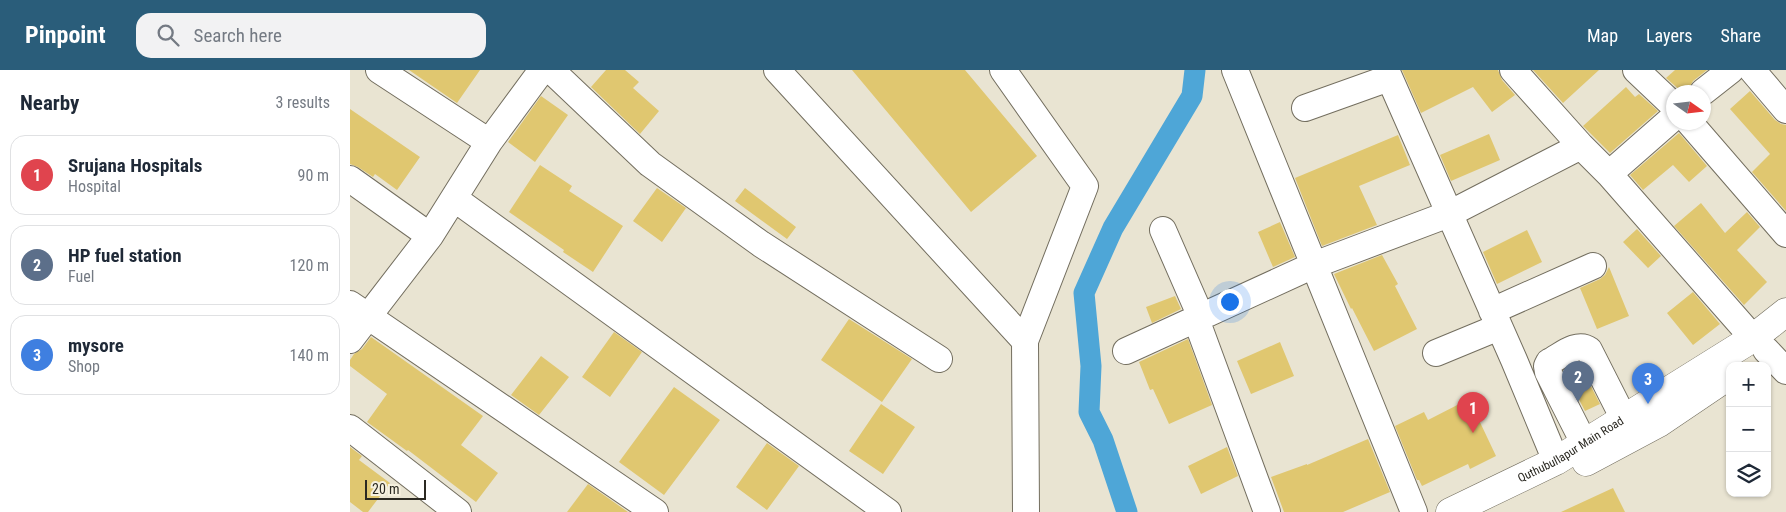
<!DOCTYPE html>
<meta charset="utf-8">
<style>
:root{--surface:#fff;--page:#f2f2f3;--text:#1f2937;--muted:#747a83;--line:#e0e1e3;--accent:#2a5d7a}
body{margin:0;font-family:"Roboto Condensed",sans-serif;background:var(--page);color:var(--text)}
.controls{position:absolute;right:15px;bottom:15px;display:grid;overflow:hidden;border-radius:10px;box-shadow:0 1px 4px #0004}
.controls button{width:45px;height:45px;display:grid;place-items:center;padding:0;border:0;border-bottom:1px solid var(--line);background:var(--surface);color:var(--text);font:25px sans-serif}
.compass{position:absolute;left:1316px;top:15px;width:45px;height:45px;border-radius:50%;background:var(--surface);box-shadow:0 1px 4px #0004;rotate:104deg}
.scale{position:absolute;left:15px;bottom:12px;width:61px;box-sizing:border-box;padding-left:5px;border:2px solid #2b2922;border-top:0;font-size:14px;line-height:18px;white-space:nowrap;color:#2b2922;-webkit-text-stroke:4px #f6f1df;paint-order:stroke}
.you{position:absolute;left:879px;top:231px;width:18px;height:18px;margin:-12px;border:4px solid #fff;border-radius:50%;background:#1a73e8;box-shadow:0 0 0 8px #1a73e833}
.badge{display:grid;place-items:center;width:32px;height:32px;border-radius:50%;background:var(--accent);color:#fff;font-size:16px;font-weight:700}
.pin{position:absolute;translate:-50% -41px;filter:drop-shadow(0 1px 2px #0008)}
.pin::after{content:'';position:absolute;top:26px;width:18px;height:15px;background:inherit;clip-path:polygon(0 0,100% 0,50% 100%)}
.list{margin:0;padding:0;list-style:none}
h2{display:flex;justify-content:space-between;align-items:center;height:65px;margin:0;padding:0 20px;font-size:21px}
h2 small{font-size:16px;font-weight:400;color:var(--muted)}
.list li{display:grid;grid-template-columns:32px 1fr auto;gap:15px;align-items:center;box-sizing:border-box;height:80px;margin:0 10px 10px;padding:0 10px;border:1px solid var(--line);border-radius:15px}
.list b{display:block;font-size:19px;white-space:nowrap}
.list p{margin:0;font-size:16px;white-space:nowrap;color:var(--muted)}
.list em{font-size:16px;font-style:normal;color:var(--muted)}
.icon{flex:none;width:28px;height:28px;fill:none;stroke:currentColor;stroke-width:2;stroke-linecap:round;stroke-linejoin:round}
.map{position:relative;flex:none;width:1436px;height:442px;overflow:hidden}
header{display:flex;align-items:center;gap:30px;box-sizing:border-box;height:70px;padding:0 25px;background:var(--accent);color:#fff}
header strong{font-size:24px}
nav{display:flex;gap:28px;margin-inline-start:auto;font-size:18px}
.search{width:350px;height:45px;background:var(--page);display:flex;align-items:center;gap:12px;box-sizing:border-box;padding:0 18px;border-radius:15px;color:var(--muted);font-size:19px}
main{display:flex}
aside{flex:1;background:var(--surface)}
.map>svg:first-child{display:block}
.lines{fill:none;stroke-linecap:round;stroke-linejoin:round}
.canal{stroke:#4ea6d7;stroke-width:21}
.building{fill:#e0c770}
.minor-casing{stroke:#736e5f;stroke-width:28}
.major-casing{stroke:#736e5f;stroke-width:29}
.minor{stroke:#fff;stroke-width:26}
.major{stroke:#fff;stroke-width:28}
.labels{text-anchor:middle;stroke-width:5;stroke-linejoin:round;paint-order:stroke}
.street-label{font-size:12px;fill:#2b2922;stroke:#f6f1df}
</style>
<header>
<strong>Pinpoint</strong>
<div class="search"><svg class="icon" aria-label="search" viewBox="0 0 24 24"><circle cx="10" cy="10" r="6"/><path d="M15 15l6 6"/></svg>Search here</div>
<nav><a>Map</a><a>Layers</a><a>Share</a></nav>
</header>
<main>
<aside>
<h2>Nearby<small>3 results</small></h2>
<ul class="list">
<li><span class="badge" style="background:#e0444e">1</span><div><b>Srujana Hospitals</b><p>Hospital</p></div><em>90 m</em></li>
<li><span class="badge" style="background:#5c6f8a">2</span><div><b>HP fuel station</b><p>Fuel</p></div><em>120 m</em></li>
<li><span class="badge" style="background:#3f7fe0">3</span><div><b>mysore</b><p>Shop</p></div><em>140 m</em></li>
</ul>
</aside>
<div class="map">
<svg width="1436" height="442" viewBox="0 0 1436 442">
<rect width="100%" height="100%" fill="#e9e4d2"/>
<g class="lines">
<!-- canal -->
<path class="canal" d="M 777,442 L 753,370 L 739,342 L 741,296 L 734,223 L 763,158 L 842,26 L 845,0"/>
</g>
<!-- building -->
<path class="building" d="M 59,0 L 130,0 L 107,33 Z
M 256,0 L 275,0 L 289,12 L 283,18 L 309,41 L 290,64 L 241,17 Z
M 502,0 L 615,0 L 687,86 L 621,142 Z
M 1052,0 L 1148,0 L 1152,10 L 1165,25 L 1142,42 L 1123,17 L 1071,43 Z
M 1183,0 L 1249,0 L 1213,33 Z
M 1325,0 L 1357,0 L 1343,11 L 1337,22 L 1332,22 L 1316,8 Z
M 1276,17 L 1285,27 L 1289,24 L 1308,41 L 1260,83 L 1233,56 Z
M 1400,21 L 1425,50 L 1431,54 L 1436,55 L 1436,141 L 1402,102 L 1420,84 L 1380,39 Z
M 191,26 L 218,45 L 185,92 L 158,72 Z
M 0,39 L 70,87 L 47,120 L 25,104 L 23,107 L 8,97 L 0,94 Z
M 1329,63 L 1357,96 L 1339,112 L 1323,95 L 1293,120 L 1280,105 Z
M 1139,64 L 1150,90 L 1101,111 L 1090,85 Z
M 1048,65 L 1060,95 L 1009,116 L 1027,155 L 972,176 L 945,108 Z
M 190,95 L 222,116 L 219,121 L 273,156 L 243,202 L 213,182 L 214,180 L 159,142 Z
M 307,118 L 336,138 L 312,172 L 283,151 Z
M 395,118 L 446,157 L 437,169 L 385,131 Z
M 1351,133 L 1375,163 L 1397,142 L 1410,157 L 1387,180 L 1417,212 L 1394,235 L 1324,156 Z
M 930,152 L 945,187 L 923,197 L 908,162 Z
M 1287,159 L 1311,186 L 1298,198 L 1273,172 Z
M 1177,160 L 1192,192 L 1147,214 L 1133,182 Z
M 1032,185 L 1048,214 L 1045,216 L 1067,259 L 1024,281 L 1002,238 L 1001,239 L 984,204 Z
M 1259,197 L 1279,246 L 1247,259 L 1230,218 L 1250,209 L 1255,205 Z
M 1343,222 L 1370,254 L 1343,275 L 1317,243 Z
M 825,226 L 831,239 L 802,253 L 796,237 Z
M 499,249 L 562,289 L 532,332 L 471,290 Z
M 264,262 L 292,282 L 260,327 L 232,307 Z
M 21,267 L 133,346 L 111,375 L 148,403 L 126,432 L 58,380 L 57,381 L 17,352 L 37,324 L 0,296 L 0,290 L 4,284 L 12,279 Z
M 838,269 L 862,335 L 819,354 L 803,319 L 800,320 L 789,292 Z
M 930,272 L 944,306 L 901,324 L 887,291 Z
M 191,286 L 219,307 L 189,345 L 161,325 Z
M 1229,293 L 1250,334 L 1235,341 L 1214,301 Z
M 324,317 L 370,350 L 314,425 L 269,392 Z
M 1119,329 L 1146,386 L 1120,399 L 1118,394 L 1072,416 L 1069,410 L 1067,410 L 1045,356 L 1074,342 L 1078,350 Z
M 531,334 L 565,357 L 533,404 L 499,381 Z
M 1018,369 L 1040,422 L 993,442 L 934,442 L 921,407 L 957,394 L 957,395 Z
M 417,373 L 449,396 L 417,440 L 386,417 Z
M 0,377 L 12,386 L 9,390 L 40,413 L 18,442 L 13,442 L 0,432 Z
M 877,377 L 888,406 L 851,424 L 838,396 Z
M 238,414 L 278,442 L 217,442 Z
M 1263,418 L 1275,442 L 1211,442 Z"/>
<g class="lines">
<!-- minor casing -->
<g class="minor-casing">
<path id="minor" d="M 29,0 L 139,72
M 201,0 L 300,94 L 411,174 L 589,289
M 427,0 L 675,271 L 676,442
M 653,0 L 735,116 L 675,271
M 885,0 L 1064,442
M 1036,0 L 1164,290 L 1206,391
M 1163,0 L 1231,76 L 1259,104 L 1403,268
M 1286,0 L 1324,36
M 1402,0 L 1436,40
M 1353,22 L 1381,0
M 955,38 L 1039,8
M 1339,52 L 1436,164
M 1259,104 L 1324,47
M 0,109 L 80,166
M 105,129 L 538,442
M 813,160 L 851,247
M 0,234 L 305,442
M 1142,241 L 1243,196
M 846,249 L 917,442
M 0,270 L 80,166 L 139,72 L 192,0
M 1416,280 L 1436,301
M 776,281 L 964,195 L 1099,144 L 1231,76
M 1086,283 L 1149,257
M 0,358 L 108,442
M 1234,373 L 1198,302 L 1197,296 L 1199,292 C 1211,286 1227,271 1239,280 L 1274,349"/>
</g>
<!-- major casing -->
<g class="major-casing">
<g id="major">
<path d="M 1236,392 L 1309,353 L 1380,305"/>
<path id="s1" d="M 1100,442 L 1206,391 L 1403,268 L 1436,242"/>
</g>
</g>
<!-- minor -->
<use href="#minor" class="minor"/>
<!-- major -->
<use href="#major" class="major"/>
</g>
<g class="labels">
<!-- street labels -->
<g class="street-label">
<text dy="4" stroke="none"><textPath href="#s1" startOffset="136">Quthubullapur Main Road</textPath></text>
</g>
</g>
</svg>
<div class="controls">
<button>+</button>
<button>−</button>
<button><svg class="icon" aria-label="layers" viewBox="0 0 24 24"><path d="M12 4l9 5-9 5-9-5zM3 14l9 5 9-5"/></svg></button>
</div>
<svg class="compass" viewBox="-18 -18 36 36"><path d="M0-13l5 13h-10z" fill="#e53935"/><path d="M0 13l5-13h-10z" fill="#747a83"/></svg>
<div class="scale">20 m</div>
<div class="you"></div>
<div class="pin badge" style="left:1123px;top:363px;background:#e0444e">1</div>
<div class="pin badge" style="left:1228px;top:332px;background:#5c6f8a">2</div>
<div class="pin badge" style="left:1298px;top:334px;background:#3f7fe0">3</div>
</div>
</main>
